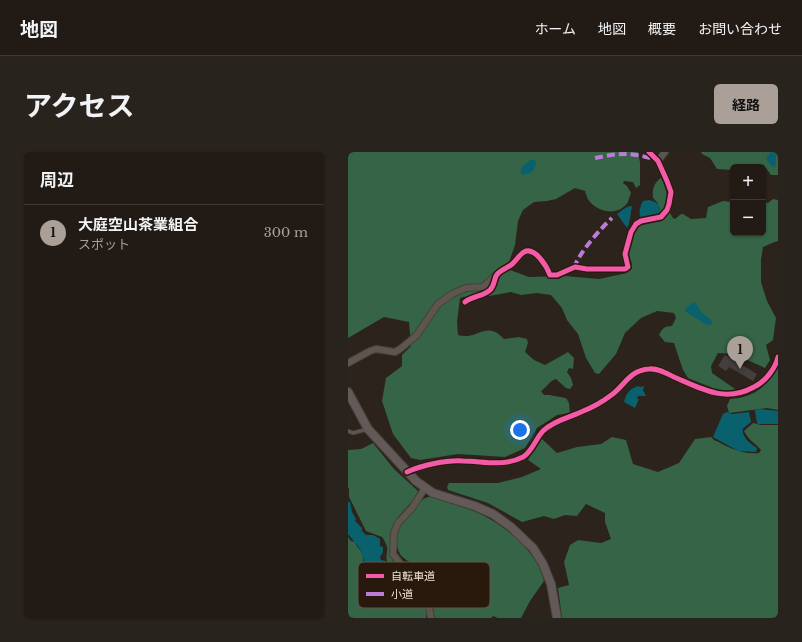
<!DOCTYPE html>
<html lang="ja">
<meta charset="utf-8">
<style>
:root{--surface:#211a15;--page:#29231e;--text:#f1f3f6;--muted:#a2a1a0;--line:#3e3834;--accent:#aba098}
body{margin:0;font-family:"Libre Baskerville","Noto Sans JP",serif;background:var(--page);color:var(--text)}
.controls{position:absolute;right:12px;top:12px;display:grid;overflow:hidden;border-radius:6px;box-shadow:0 1px 3px #0004}
.controls button{width:36px;height:36px;display:grid;place-items:center;padding:0;border:0;border-bottom:1px solid var(--line);background:var(--surface);color:var(--text);font:20px sans-serif}
.you{position:absolute;left:172px;top:278px;width:14px;height:14px;margin:-10px;border:3px solid #fff;border-radius:50%;background:#1a73e8;box-shadow:0 0 0 6px #1a73e833}
.badge{display:grid;place-items:center;width:26px;height:26px;border-radius:50%;background:var(--accent);color:#111;font-size:13px;font-weight:700}
.pin{position:absolute;translate:-50% -33px;filter:drop-shadow(0 1px 2px #0008)}
.pin::after{content:'';position:absolute;top:21px;width:14px;height:12px;background:inherit;clip-path:polygon(0 0,100% 0,50% 100%)}
.list{margin:0;padding:0;list-style:none}
h2{display:flex;justify-content:space-between;align-items:center;height:52px;margin:0;padding:0 16px;font-size:17px}
h2 small{font-size:13px;font-weight:400;color:var(--muted)}
.list li{display:grid;grid-template-columns:26px 1fr auto;gap:12px;align-items:center;box-sizing:border-box;height:56px;padding:0 16px;border-top:1px solid var(--line)}
.list b{display:block;font-size:15px;white-space:nowrap}
.list p{margin:0;font-size:13px;white-space:nowrap;color:var(--muted)}
.list em{font-size:13px;font-style:normal;color:var(--muted)}
.map{position:relative;flex:none;width:430px;height:466px;overflow:hidden;border-radius:6px}
header{display:flex;align-items:center;gap:24px;box-sizing:border-box;height:56px;padding:0 20px;background:var(--surface);border-bottom:1px solid var(--line)}
header strong{font-size:19px}
nav{display:flex;gap:22px;margin-inline-start:auto;font-size:14px}
.intro{display:flex;align-items:center;justify-content:space-between;box-sizing:border-box;height:96px;padding:0 24px}
h1{margin:0;font-size:28px}
.button{padding:10px 18px;border-radius:6px;background:var(--accent);color:#111;font-size:14px;font-weight:700}
main{display:flex;gap:24px;padding:0 24px}
aside{flex:1;background:var(--surface);border-radius:6px;box-shadow:0 1px 3px #0004}
.map>svg:first-child{display:block}
.forest{fill:#356446}
.water{fill:#09616d}
.building{fill:#433f3e}
.lines{fill:none;stroke-linecap:round;stroke-linejoin:round}
.lane-casing{stroke:#48403a;stroke-width:4.5}
.street-casing{stroke:#48403a;stroke-width:8}
.secondary-casing{stroke:#48403a;stroke-width:10}
.lane{stroke:#5d564f;stroke-width:3}
.street{stroke:#5d564f;stroke-width:6}
.secondary{stroke:#625958;stroke-width:8}
.quiet{stroke:#bd7bd9;stroke-width:4;stroke-dasharray:8 4;stroke-linecap:butt}
.cycleway-casing{stroke:#29190c;stroke-width:8}
.cycleway{stroke:#f35aa7;stroke-width:5}
.key{fill:#29190c;stroke:#64564a;stroke-width:1}
.key-label{font-size:11px;fill:#efe4db}
</style>
<header>
<strong>地図</strong>
<nav><a>ホーム</a><a>地図</a><a>概要</a><a>お問い合わせ</a></nav>
</header>
<div class="intro"><h1>アクセス</h1><a class="button">経路</a></div>
<main>
<aside>
<h2>周辺<small></small></h2>
<ul class="list">
<li><span class="badge">1</span><div><b>大庭空山茶業組合</b><p>スポット</p></div><em>300 m</em></li>
</ul>
</aside>
<div class="map">
<svg width="430" height="466" viewBox="0 0 430 466">
<rect width="100%" height="100%" fill="#2c231c"/>
<!-- forest -->
<path class="forest" d="M 0,0 L 290,0 L 292,10 L 292,33 L 288,36 L 285,30 L 276,29 L 275,31 L 279,34 L 283,41 C 282,43 281,47 280,50 C 271,64 252,61 242,50 C 239,47 238,42 237,39 L 227,36 L 208,47 L 199,49 L 186,50 L 175,58 L 170,69 L 167,93 L 160,113 L 162,118 L 181,125 L 217,124 L 251,127 L 279,121 L 284,111 L 279,104 L 283,90 L 289,74 C 293,73 300,72 304,70 C 316,63 313,53 305,46 C 304,36 306,31 314,25 L 320,46 L 320,58 L 325,66 L 327,67 L 333,62 L 335,62 L 343,67 L 358,66 L 360,55 L 375,49 L 385,50 L 385,81 L 415,81 L 415,50 L 420,51 L 425,47 L 430,48 L 430,89 L 424,91 L 415,95 L 413,108 L 413,130 L 419,149 L 428,166 L 425,188 L 418,193 L 422,208 L 417,216 L 386,202 L 370,201 L 363,214 L 364,221 L 387,237 L 386,240 L 370,238 L 340,226 L 335,218 L 326,191 L 317,190 L 311,183 C 314,177 316,174 324,174 L 328,166 L 326,161 L 309,159 L 293,166 L 277,181 L 268,202 L 251,222 L 247,221 L 238,206 L 230,182 L 219,168 L 214,156 L 203,143 L 189,141 L 173,143 L 163,140 L 141,144 L 137,139 L 112,146 L 109,170 L 110,183 C 129,189 138,167 156,187 L 171,185 L 179,187 L 180,191 L 177,200 L 186,208 L 197,213 L 220,200 L 226,206 L 225,217 L 221,216 L 219,220 L 223,226 L 225,233 L 222,237 L 218,236 L 208,227 C 202,228 199,235 193,239 L 196,243 L 201,243 L 218,246 L 221,251 L 222,261 L 209,263 L 189,276 L 177,296 L 157,305 L 110,302 L 72,308 L 63,306 L 45,282 L 34,249 L 38,226 L 54,214 L 54,203 L 63,194 L 61,170 L 36,165 L 0,186 Z
M 353,0 L 430,0 L 430,23 L 423,23 L 418,16 L 415,16 L 415,15 L 385,15 L 385,18 L 369,17 L 362,6 L 354,2 Z
M 430,216 L 430,258 L 419,256 L 381,261 L 379,254 L 382,247 C 405,246 418,235 430,216 Z
M 405,271 L 413,273 L 430,273 L 430,466 L 214,466 L 210,436 L 221,433 L 216,410 L 222,393 L 230,388 L 253,391 L 263,387 L 257,370 L 257,361 L 238,352 L 229,364 L 217,363 L 206,367 L 196,364 L 174,370 L 140,351 L 100,338 L 99,335 L 101,331 L 150,331 L 174,325 L 193,317 L 180,308 L 186,297 L 194,287 L 209,301 L 229,295 L 253,292 L 264,285 L 278,288 L 285,312 L 310,320 L 331,311 L 347,287 L 363,285 L 366,288 C 381,295 393,303 411,301 L 413,298 C 406,290 401,289 396,279 Z
M 25,291 L 46,317 L 70,339 C 65,351 55,358 47,369 C 40,381 44,397 45,410 L 61,424 L 78,447 L 78,466 L 0,466 L 0,385 L 3,389 L 7,390 C 8,394 10,395 12,398 C 18,408 15,415 10,424 L 11,426 L 26,422 L 35,428 L 43,431 L 48,427 L 47,423 L 44,422 L 39,416 L 41,413 C 36,406 40,401 39,395 C 38,391 36,388 34,385 L 18,379 L 1,345 L 1,336 L 0,336 L 0,298 L 13,297 Z
M 86,344 C 98,351 111,353 123,358 C 148,367 176,389 189,411 C 192,416 194,423 196,429 L 182,449 L 173,466 L 150,466 L 145,464 L 143,466 L 87,466 C 84,455 85,440 79,430 C 76,424 71,418 66,413 C 61,409 55,407 52,402 C 47,393 47,380 52,372 C 55,368 60,365 63,361 C 70,352 73,345 86,344 Z"/>
<!-- water -->
<path class="water" d="M 423,0 L 428,0 L 428,13 L 425,15 L 420,10 L 418,6 Z
M 183,8 L 187,8 L 188,10 C 187,19 182,24 173,22 C 171,16 177,11 183,8 Z
M 301,48 L 307,50 L 311,53 L 312,60 L 307,63 L 292,65 C 291,60 292,53 295,49 Z
M 284,54 L 281,72 L 279,76 L 269,62 C 273,59 278,54 284,54 Z
M 347,150 L 353,160 L 364,169 L 364,171 L 363,173 L 357,172 L 337,159 L 337,157 L 344,151 Z
M 290,234 L 292,235 L 296,234 L 295,238 L 298,244 L 290,244 L 289,247 L 291,247 L 287,256 L 276,250 C 278,242 281,237 290,234 Z
M 412,257 L 430,259 L 430,272 L 410,272 L 409,271 L 407,259 L 407,258 Z
M 379,260 L 384,262 L 401,260 L 403,270 C 401,272 396,275 395,277 C 393,285 404,293 409,296 L 408,300 L 390,299 L 365,285 L 375,262 Z
M 0,350 L 2,350 L 4,360 L 8,367 L 7,369 L 14,376 L 14,379 L 18,383 L 25,383 L 32,387 L 32,394 L 35,395 L 35,400 L 32,405 L 33,408 L 38,409 L 40,413 L 39,416 L 44,423 L 47,424 L 47,427 L 43,431 L 35,428 L 26,422 L 11,426 L 10,424 L 15,417 L 16,408 L 12,397 L 0,382 Z"/>
<!-- building -->
<path class="building" d="M 377,203 L 409,222 L 405,229 L 381,215 L 378,219 L 370,214 Z"/>
<g class="lines">
<!-- lane casing -->
<g class="lane-casing">
<path id="lane" d="M 0,279 L 5,281 L 20,277"/>
</g>
<!-- street casing -->
<g class="street-casing">
<path id="street" d="M 310,9 L 317,0
M 117,150 C 125,144 136,144 142,138 C 146,134 146,129 148,124 C 150,119 159,116 163,113 C 167,110 172,102 176,100 C 187,94 199,115 202,123 L 209,123 L 227,115 L 239,117 L 277,117 L 280,115 L 277,102 L 283,80 L 288,72 L 293,69 L 313,65 L 319,58 L 321,52 L 323,40 L 319,29 L 310,9 L 301,0
M 0,211 L 22,199 L 28,197 L 47,200 L 52,197 L 68,184 L 90,152 L 104,142 L 118,136 L 135,135 L 148,123
M 59,320 C 74,313 98,308 115,309 C 135,309 156,315 175,305 C 184,300 188,286 195,279 C 205,269 220,266 233,260 C 243,256 253,251 262,244 C 276,235 281,218 301,217 C 310,216 318,221 326,225 C 354,237 377,251 406,235 C 417,230 427,217 430,205
M 77,336 L 64,356 L 50,371 L 46,381 L 45,402 L 51,410 L 70,429 L 79,445 L 83,466"/>
</g>
<!-- secondary casing -->
<g class="secondary-casing">
<path id="secondary" d="M 0,240 L 20,277 L 68,329 L 85,341 L 127,354 L 145,362 L 163,375 L 185,396 L 195,412 L 203,432 L 209,466"/>
</g>
<!-- lane -->
<use href="#lane" class="lane"/>
<!-- street -->
<use href="#street" class="street"/>
<!-- secondary -->
<use href="#secondary" class="secondary"/>
<!-- quiet -->
<path class="quiet" d="M 247,6 C 271,1 282,0 305,7
M 226,116 C 231,101 252,77 264,66"/>
<!-- cycleway casing -->
<g class="cycleway-casing">
<path id="cycleway" d="M 117,150 C 125,144 136,144 142,138 C 146,134 146,129 148,124 C 150,119 159,116 163,113 C 167,110 172,102 176,100 C 187,94 199,115 202,123 L 209,123 L 227,115 L 239,117 L 277,117 L 280,115 L 277,102 L 283,80 L 288,72 L 293,69 L 313,65 L 319,58 L 321,52 L 323,40 L 319,29 L 310,9 L 301,0
M 59,320 C 74,313 98,308 115,309 C 135,309 156,315 175,305 C 184,300 188,286 195,279 C 205,269 220,266 233,260 C 243,256 253,251 262,244 C 276,235 281,218 301,217 C 310,216 318,221 326,225 C 354,237 377,251 406,235 C 417,230 427,217 430,205"/>
</g>
<!-- cycleway -->
<use href="#cycleway" class="cycleway"/>
</g>
<!-- legend -->
<rect x="10" y="410" width="132" height="46" rx="6" class="key"/>
<rect x="18" y="422" width="18" height="4" fill="#f35aa7"/>
<rect x="18" y="440" width="18" height="4" fill="#bd7bd9"/>
<g class="key-label">
<text x="43" y="428">自転車道</text>
<text x="43" y="446">小道</text>
</g>
</svg>
<div class="controls">
<button>+</button>
<button>−</button>
</div>
<div class="you"></div>
<div class="pin badge" style="left:392px;top:217px">1</div>
</div>
</main>
